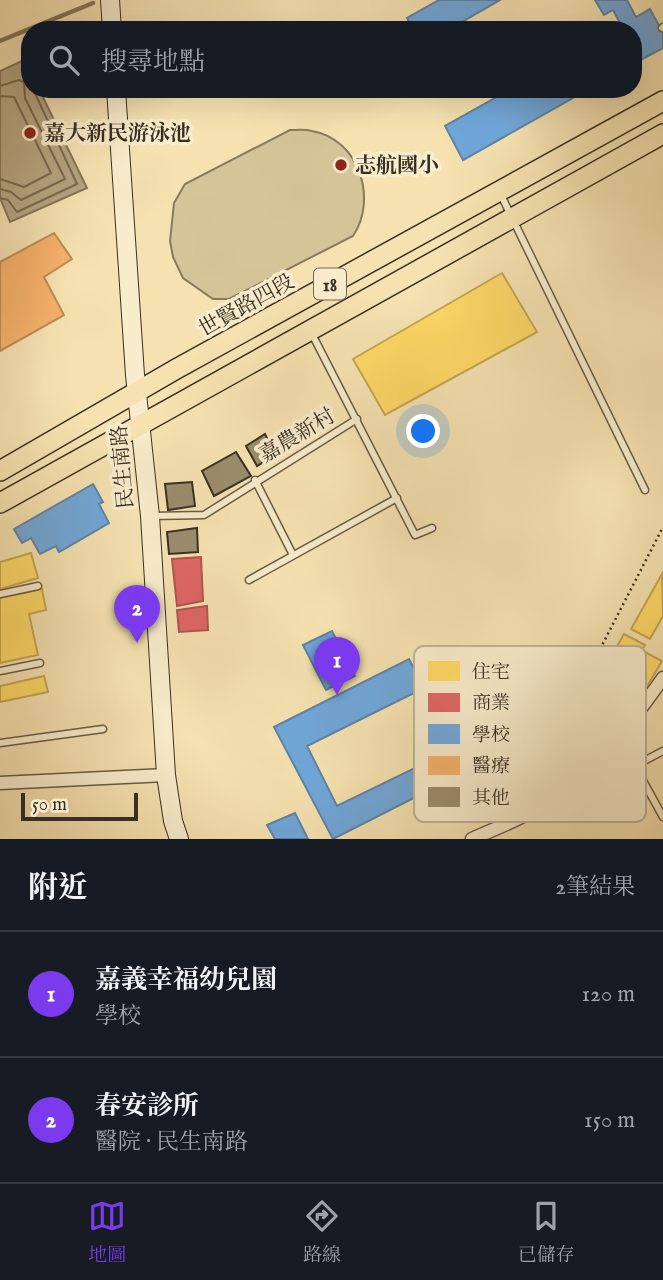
<!DOCTYPE html>
<html lang="zh-TW">
<meta charset="utf-8">
<style>
:root{--surface:#171b24;--page:#20242c;--text:#f1f3f6;--muted:#9ea1a6;--line:#363941;--accent:#7c3aed}
body{margin:0;font-family:"IM FELL English","Noto Serif TC",serif;background:var(--page);color:var(--text)}
.scale{position:absolute;left:21px;bottom:18px;width:117px;box-sizing:border-box;padding-left:7px;border:4px solid #393024;border-top:0;font-size:19px;line-height:24px;white-space:nowrap;color:#393024;-webkit-text-stroke:5px #f9eccc;paint-order:stroke}
.you{position:absolute;left:424px;top:432px;width:24px;height:24px;margin:-18px;border:5px solid #fff;border-radius:50%;background:#1a73e8;box-shadow:0 0 0 10px #1a73e833}
.badge{display:grid;place-items:center;width:46px;height:46px;border-radius:50%;background:var(--accent);color:#fff;font-size:23px;font-weight:700}
.pin{position:absolute;translate:-50% -58px;filter:drop-shadow(0 2px 4px #0008)}
.pin::after{content:'';position:absolute;top:37px;width:24px;height:21px;background:inherit;clip-path:polygon(0 0,100% 0,50% 100%)}
.list{margin:0;padding:0;list-style:none}
h2{display:flex;justify-content:space-between;align-items:center;height:91px;margin:0;padding:0 28px;font-size:30px}
h2 small{font-size:23px;font-weight:400;color:var(--muted)}
.list li{display:grid;grid-template-columns:46px 1fr auto;gap:21px;align-items:center;box-sizing:border-box;height:126px;padding:0 28px;border-top:2px solid var(--line)}
.list b{display:block;font-size:26px;white-space:nowrap}
.list p{margin:0;font-size:23px;white-space:nowrap;color:var(--muted)}
.list em{font-size:23px;font-style:normal;color:var(--muted)}
.icon{flex:none;width:38px;height:38px;fill:none;stroke:currentColor;stroke-width:2;stroke-linecap:round;stroke-linejoin:round}
.map{position:relative;flex:none;width:663px;height:839px;overflow:hidden}
.search{position:absolute;background:var(--surface);box-shadow:0 7px 28px #0002;left:21px;right:21px;top:21px;height:77px;display:flex;align-items:center;gap:18px;box-sizing:border-box;padding:0 24px;border-radius:28px;color:var(--muted);font-size:26px}
.sheet{height:343px;background:var(--surface)}
nav{display:flex;justify-content:space-around;align-items:center;box-sizing:border-box;height:98px;border-top:2px solid var(--line);background:var(--surface);font-size:19px;color:var(--muted)}
nav a{display:grid;justify-items:center;gap:4px}
nav .on{color:var(--accent)}
.map>svg:first-child{display:block}
.green{fill:#d6c499;stroke:#887a5e;stroke-width:2}
.water{fill:#b6a581;stroke:#84765c;stroke-width:2}
.homes{fill:#ffd966;stroke:#c4a652;stroke-width:2}
.shops{fill:#e06666;stroke:#ae5652;stroke-width:2}
.schools{fill:#6fa8dc;stroke:#5f84a5;stroke-width:2}
.health{fill:#f6b26b;stroke:#bd8b56;stroke-width:2}
.lines{fill:none;stroke-linecap:round;stroke-linejoin:round}
.shore{stroke:#786a52;stroke-width:2}
.stream{stroke:#84765c;stroke-width:4.5}
.building{fill:#9b8d6d;stroke:#393024;stroke-width:2}
.lane-casing{stroke:#685c47;stroke-width:9}
.street-casing{stroke:#685c47;stroke-width:15}
.secondary-casing{stroke:#393024;stroke-width:20}
.primary-casing{stroke:#393024;stroke-width:22}
.path{stroke:#393024;stroke-width:2.5;stroke-dasharray:2 3.5;stroke-linecap:butt}
.lane{stroke:#f9eccc;stroke-width:6}
.street{stroke:#f9eccc;stroke-width:12}
.secondary{stroke:#f9eccc;stroke-width:18}
.primary{stroke:#f6e2b1;stroke-width:19}
.poi-dot{fill:#8f2418;stroke:#f9eccc;stroke-width:2.5}
.labels{text-anchor:middle;stroke-width:7;stroke-linejoin:round;paint-order:stroke}
.shield{fill:#f9eccc;stroke:#736856;stroke-width:2}
.shield-label{font-size:19px;font-weight:bold;fill:#393024}
.poi-label{font-size:21px;font-weight:bold;fill:#393024;stroke:#f9eccc;text-anchor:start}
.street-label{font-size:21px;fill:#393024;stroke:#f9eccc}
.key{fill:#f9eccc;stroke:#bfb49a;stroke-width:2}
.key-label{font-size:19px;fill:#393024}
</style>
<div class="map">
<svg width="663" height="839" viewBox="0 0 663 839">
<rect width="100%" height="100%" fill="#f6e2b1"/>
<filter id="stains"><feTurbulence type="fractalNoise" baseFrequency=".00286" numOctaves="4"/><feColorMatrix values="0 0 0 0 .2 0 0 0 0 .09 0 0 0 0 .02 0 0 0 .5 -.17"/></filter>
<radialGradient id="worn" r=".72"><stop offset=".6" stop-color="#630" stop-opacity="0"/><stop offset="1" stop-color="#630" stop-opacity=".3"/></radialGradient>
<!-- green -->
<path class="green" d="M 290,130 C 297,130 305,129 312,131 C 359,139 378,199 353,236 L 229,299 L 213,299 L 183,278 L 173,257 L 170,241 L 174,203 L 185,184 Z"/>
<!-- water -->
<path class="water" d="M 24,60 L 30,72 L 30,89 L 39,89 L 87,188 L 10,222 L 0,198 L 0,71 Z"/>
<!-- homes -->
<path class="homes" d="M 502,273 L 537,332 L 385,415 L 353,359 Z
M 31,553 L 38,578 L 0,589 L 0,562 Z
M 662,574 L 663,616 L 650,639 L 631,629 Z
M 42,589 L 46,610 L 29,614 L 38,655 L 0,663 L 0,598 Z
M 624,634 L 645,645 L 611,706 L 590,694 Z
M 645,652 L 662,661 L 631,714 L 614,705 Z
M 44,676 L 48,692 L 0,702 L 0,686 Z"/>
<!-- shops -->
<path class="shops" d="M 201,557 L 203,601 L 177,606 L 172,559 Z
M 207,606 L 208,630 L 179,632 L 177,610 Z"/>
<!-- schools -->
<path class="schools" d="M 439,0 L 500,0 L 448,30 L 413,30 L 407,18 Z
M 595,0 L 627,0 L 636,17 L 650,9 L 663,33 L 663,48 L 633,64 L 633,30 L 617,30 L 622,27 L 613,10 L 604,15 Z
M 511,89 L 589,89 L 463,160 L 445,126 Z
M 93,484 L 103,502 L 99,504 L 109,523 L 59,552 L 56,546 L 40,554 L 31,538 L 22,543 L 14,529 Z
M 332,631 L 355,676 L 326,690 L 303,645 Z
M 409,659 L 424,688 L 307,746 L 337,806 L 454,749 L 465,772 L 333,839 L 274,727 Z
M 295,813 L 308,839 L 275,839 L 267,825 Z"/>
<!-- health -->
<path class="health" d="M 54,233 L 72,259 L 44,277 L 64,315 L 0,351 L 0,262 Z"/>
<g class="lines">
<!-- shore -->
<path class="shore" d="M 0,86 L 19,80 L 24,82 L 25,98 L 65,179 L 21,200 L 11,192 L 0,189
M 0,96 L 14,97 L 51,173 L 24,187 L 0,179
M 0,198 L 8,200 L 17,212 L 77,184 L 33,89"/>
<!-- stream -->
<path class="stream" d="M 0,41 L 93,3"/>
</g>
<!-- building -->
<path class="building" d="M 265,434 L 275,455 L 257,466 L 246,446 Z
M 236,452 L 251,476 L 214,496 L 202,471 Z
M 192,482 L 195,506 L 168,510 L 165,484 Z
M 197,528 L 198,552 L 169,554 L 167,532 Z"/>
<g class="lines">
<!-- lane casing -->
<g class="lane-casing">
<path id="lane" d="M 662,28 L 663,27
M 500,193 L 645,490
M 312,334 L 415,535 L 432,528
M 255,480 L 293,555
M 152,516 L 204,515 L 357,419
M 249,580 L 397,498
M 0,594 L 38,586
M 0,671 L 40,663
M 625,730 L 642,762 L 641,777 L 663,817
M 0,743 L 103,729
M 642,762 L 663,751"/>
</g>
<!-- street casing -->
<g class="street-casing">
<path id="street" d="M 0,783 L 166,775
M 472,839 C 494,829 516,821 536,809 C 590,779 628,727 663,678"/>
</g>
<!-- secondary casing -->
<g class="secondary-casing">
<path id="secondary" d="M 110,0 L 112,30
M 116,89 L 135,375 L 150,516 L 166,775 L 173,821 L 179,839"/>
</g>
<!-- primary casing -->
<g class="primary-casing">
<path id="primary" d="M 0,471 L 178,368 L 663,101
M 0,503 L 663,134"/>
</g>
<!-- path -->
<path class="path" d="M 509,806 L 580,688 L 663,527"/>
<!-- lane -->
<use href="#lane" class="lane"/>
<!-- street -->
<use href="#street" class="street"/>
<!-- secondary -->
<use href="#secondary" class="secondary"/>
<!-- primary -->
<use href="#primary" class="primary"/>
</g>
<!-- markers -->
<g class="poi-dot">
<circle cx="30" cy="133" r="7"/>
<circle cx="341" cy="165" r="7"/>
</g>
<g class="labels">
<!-- shield labels -->
<rect class="shield" x="314" y="268.5" width="32" height="31" rx="5"/>
<g class="shield-label">
<text x="330" y="291">18</text>
</g>
<!-- poi labels -->
<g class="poi-label">
<text x="44" y="140">嘉大新民游泳池</text>
<text x="355" y="172">志航國小</text>
</g>
<!-- street labels -->
<g class="street-label">
<text transform="translate(246 305) rotate(-29)" y="7">世賢路四段</text>
<text transform="translate(297 435) rotate(-31)" y="7">嘉農新村</text>
<text transform="translate(122 467) rotate(-95)" y="7">民生南路</text>
</g>
</g>
<!-- legend -->
<rect x="414" y="646" width="232" height="176" rx="10" class="key"/>
<rect x="428" y="661" width="32" height="20" fill="#ffd966"/>
<rect x="428" y="693" width="32" height="19" fill="#e06666"/>
<rect x="428" y="724" width="32" height="20" fill="#6fa8dc"/>
<rect x="428" y="756" width="32" height="19" fill="#f6b26b"/>
<rect x="428" y="787" width="32" height="20" fill="#9b8d6d"/>
<g class="key-label">
<text x="472" y="678">住宅</text>
<text x="472" y="709">商業</text>
<text x="472" y="741">學校</text>
<text x="472" y="772">醫療</text>
<text x="472" y="804">其他</text>
</g>
<rect width="100%" height="100%" filter="url(#stains)"/>
<rect width="100%" height="100%" fill="url(#worn)"/>
</svg>
<div class="scale">50 m</div>
<div class="you"></div>
<div class="pin badge" style="left:337px;top:695px">1</div>
<div class="pin badge" style="left:137px;top:643px">2</div>
<div class="search"><svg class="icon" aria-label="search" viewBox="0 0 24 24"><circle cx="10" cy="10" r="6"/><path d="M15 15l6 6"/></svg>搜尋地點</div>
</div>
<section class="sheet">
<h2>附近<small>2筆結果</small></h2>
<ul class="list">
<li><span class="badge">1</span><div><b>嘉義幸福幼兒園</b><p>學校</p></div><em>120 m</em></li>
<li><span class="badge">2</span><div><b>春安診所</b><p>醫院 · 民生南路</p></div><em>150 m</em></li>
</ul>
</section>
<nav>
<a class="on"><svg class="icon" aria-label="map" viewBox="0 0 24 24"><path d="M3 6l6-2 6 2 6-2v14l-6 2-6-2-6 2zM9 4v14M15 6v14"/></svg>地圖</a>
<a><svg class="icon" aria-label="directions" viewBox="0 0 24 24"><path d="M12 3l9 9-9 9-9-9zM9 14v-3h6M13 9l2 2-2 2"/></svg>路線</a>
<a><svg class="icon" aria-label="saved" viewBox="0 0 24 24"><path d="M7 4h10v16l-5-4-5 4z"/></svg>已儲存</a>
</nav>
